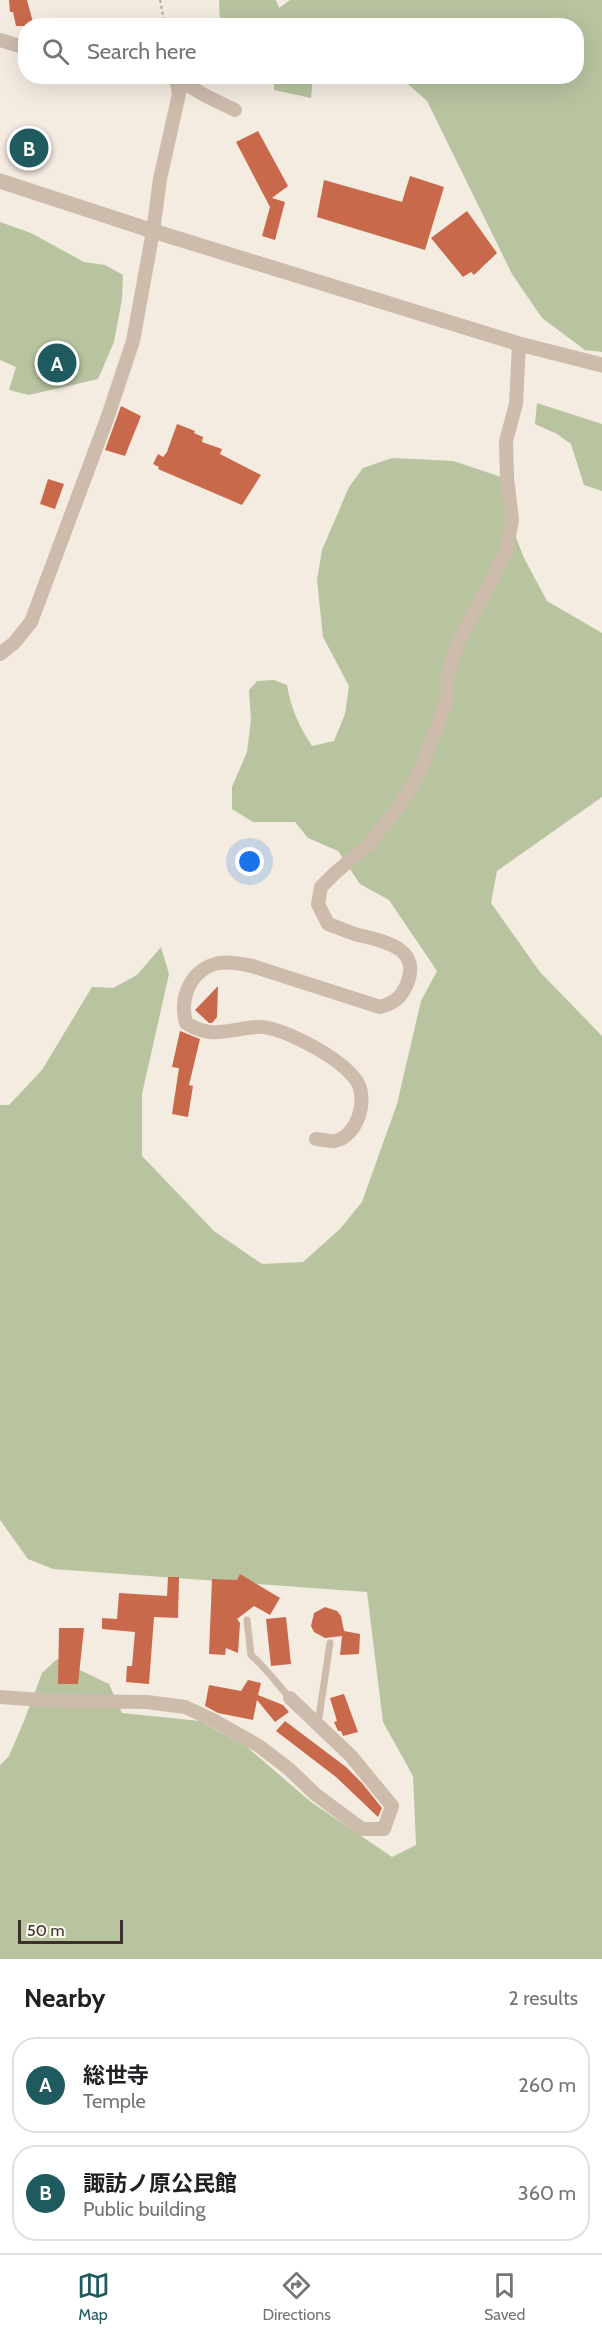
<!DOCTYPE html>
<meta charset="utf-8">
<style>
:root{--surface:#fff;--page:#f2f2f2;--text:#202124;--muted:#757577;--line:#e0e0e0;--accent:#1f5a5e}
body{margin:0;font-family:Cabin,"Noto Sans JP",sans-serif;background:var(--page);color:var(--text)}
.scale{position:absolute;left:18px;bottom:15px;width:105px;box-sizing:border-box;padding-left:6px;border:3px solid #3b302b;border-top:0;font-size:16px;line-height:21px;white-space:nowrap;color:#3b302b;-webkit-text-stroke:4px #fbf5ee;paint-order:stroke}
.you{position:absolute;left:250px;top:862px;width:21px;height:21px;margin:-15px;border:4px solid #fff;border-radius:50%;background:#1a73e8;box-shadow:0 0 0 9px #1a73e833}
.badge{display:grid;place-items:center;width:39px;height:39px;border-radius:50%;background:var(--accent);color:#fff;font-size:20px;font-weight:700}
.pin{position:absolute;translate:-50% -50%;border:3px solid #fff;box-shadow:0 2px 6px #0006}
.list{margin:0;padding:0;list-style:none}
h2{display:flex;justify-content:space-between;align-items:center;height:78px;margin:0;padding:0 24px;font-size:26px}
h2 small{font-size:20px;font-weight:400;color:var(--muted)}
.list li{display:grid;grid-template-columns:39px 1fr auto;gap:18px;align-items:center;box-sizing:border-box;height:96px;margin:0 12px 12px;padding:0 12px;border:2px solid var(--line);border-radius:24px}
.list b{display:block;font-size:22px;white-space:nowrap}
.list p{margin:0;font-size:20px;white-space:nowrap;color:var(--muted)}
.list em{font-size:20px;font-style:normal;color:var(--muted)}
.icon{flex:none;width:33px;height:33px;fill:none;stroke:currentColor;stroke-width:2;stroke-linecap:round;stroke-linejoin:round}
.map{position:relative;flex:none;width:602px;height:1959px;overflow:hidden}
.search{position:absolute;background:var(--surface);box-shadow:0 6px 24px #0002;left:18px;right:18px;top:18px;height:66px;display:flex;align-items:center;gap:15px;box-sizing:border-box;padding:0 21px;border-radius:24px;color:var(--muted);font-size:22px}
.sheet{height:294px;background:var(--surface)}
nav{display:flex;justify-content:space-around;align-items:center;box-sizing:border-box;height:84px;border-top:2px solid var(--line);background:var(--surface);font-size:16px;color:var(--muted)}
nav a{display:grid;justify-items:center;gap:3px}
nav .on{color:var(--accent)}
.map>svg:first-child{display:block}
.green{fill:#b8c4a0}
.building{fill:#c8694b}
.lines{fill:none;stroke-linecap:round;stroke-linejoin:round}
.path{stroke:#b9a596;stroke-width:2;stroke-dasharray:3 3;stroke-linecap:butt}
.service{stroke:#cdbbac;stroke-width:7}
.minor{stroke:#cdbbac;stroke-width:14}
.tertiary{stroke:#cdbbac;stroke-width:15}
</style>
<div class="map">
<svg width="602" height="1959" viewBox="0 0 602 1959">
<rect width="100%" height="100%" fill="#f4ebe1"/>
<!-- green -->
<path class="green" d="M 219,0 L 276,0 L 279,8 L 290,0 L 602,0 L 602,352 L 585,350 L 542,318 L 512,274 L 427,101 L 400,77 L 576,76 L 576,26 L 241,25 L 220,23 Z
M 274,77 L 313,77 L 311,98 L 274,90 Z
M 0,222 L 31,233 L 84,262 L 105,265 L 123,275 L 122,299 L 114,342 L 98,379 L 29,395 L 9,390 L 16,367 L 0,360 Z
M 537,403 L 602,424 L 602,491 L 584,485 L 571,444 L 557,434 L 535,424 Z
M 392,458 L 453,461 L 504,478 L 508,517 L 524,558 L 547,601 L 602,633 L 602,797 L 497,871 L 491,903 L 540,972 L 602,1036 L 602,1959 L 0,1959 L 0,1765 L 9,1756 L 24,1721 L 42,1673 L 57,1659 L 109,1684 L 122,1713 L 200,1721 L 247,1747 L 311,1802 L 392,1857 L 416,1845 L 413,1776 L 383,1722 L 367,1592 L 53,1569 L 28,1559 L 0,1520 L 0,1105 L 9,1105 L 42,1070 L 92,987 L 113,988 L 137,975 L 161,947 L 169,974 L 142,1094 L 142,1156 L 214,1231 L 262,1264 L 303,1262 L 340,1229 L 362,1202 L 397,1104 L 421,1001 L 437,971 L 389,900 L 360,884 L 338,851 L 308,838 L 295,822 L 253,822 L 232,809 L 232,787 L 247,752 L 251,719 L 249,690 L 257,681 L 274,680 L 287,685 C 291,709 299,726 312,746 L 334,741 L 345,714 L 349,686 L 323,637 L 317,580 L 322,550 L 349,487 L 363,468 Z"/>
<!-- building -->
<path class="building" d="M 9,0 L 27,0 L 34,26 L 16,26 L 13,12 L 10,12 Z
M 258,131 L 288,186 L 272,198 L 285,202 L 275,240 L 262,236 L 270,207 L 236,142 Z
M 14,132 L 50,138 L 44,163 L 9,157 Z
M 410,176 L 444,187 L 425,250 L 317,217 L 324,180 L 402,202 Z
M 467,211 L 497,253 L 474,275 L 471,272 L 463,277 L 431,238 Z
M 121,406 L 141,416 L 125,456 L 105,450 Z
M 177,424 L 195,431 L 194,433 L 203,437 L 202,442 L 222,449 L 220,454 L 261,475 L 242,505 L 158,469 L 159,467 L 153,464 L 158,454 L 163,457 L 167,452 Z
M 48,479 L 64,484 L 55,509 L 40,504 Z
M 218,986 L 217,1017 L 212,1023 L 209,1023 L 195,1010 Z
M 180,1031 L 200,1039 L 189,1085 L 193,1086 L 188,1117 L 172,1114 L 179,1068 L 172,1067 Z
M 240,1574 L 280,1598 L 270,1615 L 254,1606 L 237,1619 L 240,1623 L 238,1653 L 226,1648 L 225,1655 L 209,1654 L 212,1579 L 237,1580 Z
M 168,1577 L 179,1577 L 178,1618 L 154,1617 L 149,1684 L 126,1682 L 127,1666 L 132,1666 L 135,1632 L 102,1629 L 102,1618 L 117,1619 L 119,1593 L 167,1596 Z
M 325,1607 L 337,1611 L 341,1616 L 344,1631 L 360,1634 L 359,1654 L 340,1655 L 342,1636 L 325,1638 L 314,1632 L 311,1626 L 314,1613 Z
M 286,1617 L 291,1664 L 271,1666 L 266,1619 Z
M 59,1628 L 84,1628 L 78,1684 L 58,1684 Z
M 248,1680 L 261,1683 L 258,1695 L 283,1705 L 289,1712 L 275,1722 L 257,1700 L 253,1720 L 218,1713 L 205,1706 L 209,1685 L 241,1691 Z
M 344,1694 L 358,1732 L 343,1736 L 341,1731 L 338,1731 L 334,1722 L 337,1721 L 330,1698 Z
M 285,1721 L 346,1767 L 362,1783 L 382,1808 L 378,1817 L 336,1777 L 276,1731 Z"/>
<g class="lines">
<!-- path -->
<path class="path" d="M 160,0 L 165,26"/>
<!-- service -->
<path class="service" d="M 247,1620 L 251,1655 C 266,1668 277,1684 290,1698
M 318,1724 L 330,1643"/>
<!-- minor -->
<path class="minor" d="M 0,40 L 26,48
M 164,76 L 176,78 L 206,96 L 235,110
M 0,654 L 14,643 L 31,622 L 107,419 L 133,341 L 153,231 L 160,179 L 179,94 L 176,78
M 316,1139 C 321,1139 329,1142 335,1141 C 358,1136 369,1098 356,1080 C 342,1061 314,1046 292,1036 C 283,1032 267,1026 257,1027 C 228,1029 213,1040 186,1023 C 179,997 191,969 219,963 C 230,961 241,964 252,966 L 380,1007 C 394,1003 401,998 407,984 C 422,946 381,941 355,934 C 346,931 337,927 328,924 L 318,904 L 321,887 L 335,873 L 369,844 L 400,805 L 420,772 L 447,700 L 446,681 L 457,645 L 506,552 L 512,520 L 507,478 L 506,441 L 516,404 L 519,344
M 0,1697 L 56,1701 L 147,1702 L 185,1707 L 213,1720 L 259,1746 L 289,1769 L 315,1794 L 362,1829 L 384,1829 L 392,1806 L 351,1756 L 290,1698"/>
<!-- tertiary -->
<path class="tertiary" d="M 0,181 L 153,231 L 519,344 L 602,365"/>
</g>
</svg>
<div class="scale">50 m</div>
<div class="you"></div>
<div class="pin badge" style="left:57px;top:363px">A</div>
<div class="pin badge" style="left:29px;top:148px">B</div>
<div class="search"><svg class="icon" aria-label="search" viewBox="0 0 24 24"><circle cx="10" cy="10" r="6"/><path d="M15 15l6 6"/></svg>Search here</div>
</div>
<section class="sheet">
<h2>Nearby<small>2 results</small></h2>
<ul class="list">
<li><span class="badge">A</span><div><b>総世寺</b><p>Temple</p></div><em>260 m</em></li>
<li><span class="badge">B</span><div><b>諏訪ノ原公民館</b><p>Public building</p></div><em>360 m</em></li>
</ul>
</section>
<nav>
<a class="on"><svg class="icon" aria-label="map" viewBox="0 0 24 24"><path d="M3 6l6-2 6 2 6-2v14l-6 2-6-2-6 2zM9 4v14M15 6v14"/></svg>Map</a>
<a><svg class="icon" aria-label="directions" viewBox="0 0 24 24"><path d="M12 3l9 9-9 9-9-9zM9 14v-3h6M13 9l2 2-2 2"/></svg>Directions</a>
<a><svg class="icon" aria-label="saved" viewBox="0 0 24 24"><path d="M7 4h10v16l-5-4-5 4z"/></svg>Saved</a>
</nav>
